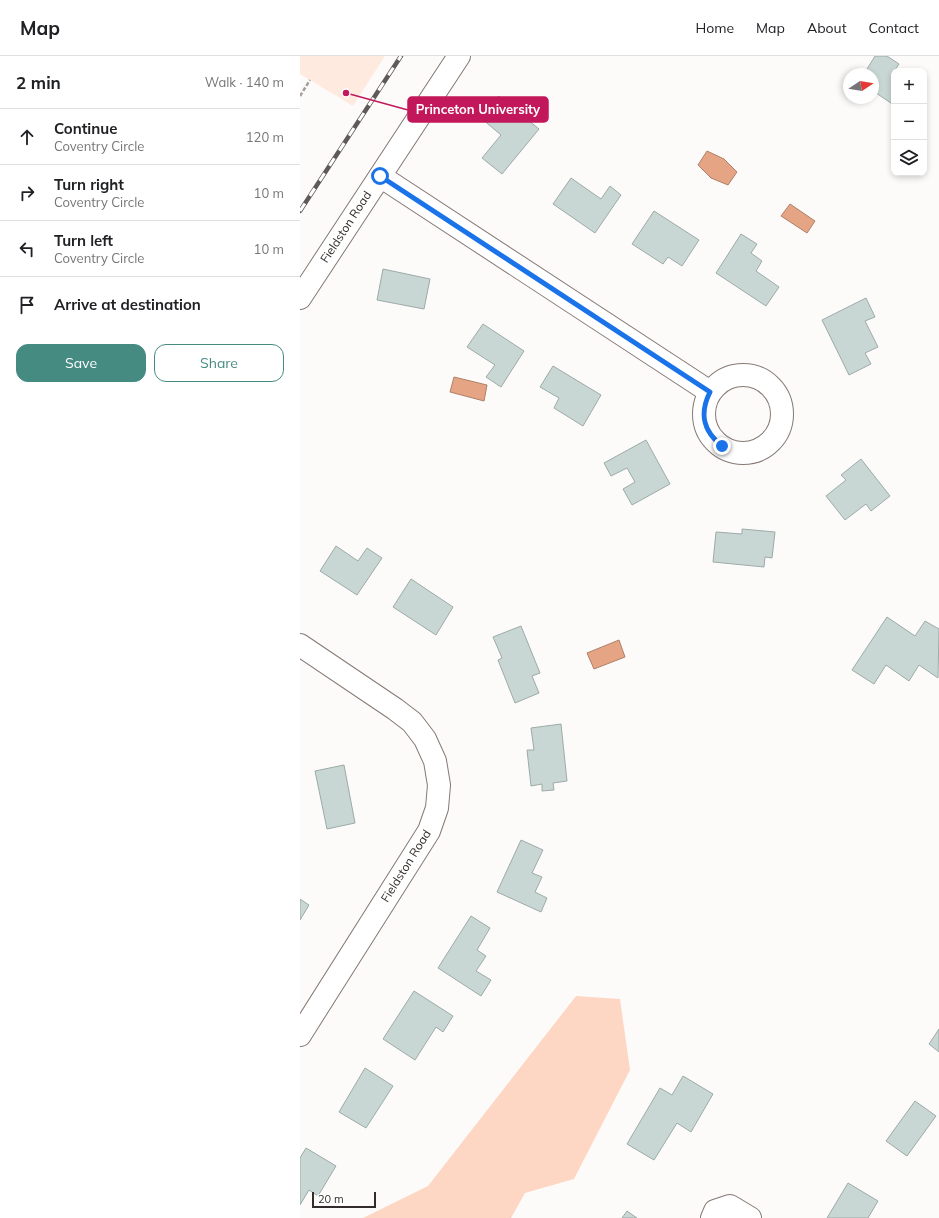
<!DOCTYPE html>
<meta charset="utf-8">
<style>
:root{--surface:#fff;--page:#f2f2f2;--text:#202124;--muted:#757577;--line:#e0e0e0;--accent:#458b82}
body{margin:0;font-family:Mulish,sans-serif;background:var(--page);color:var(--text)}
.controls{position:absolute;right:12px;top:12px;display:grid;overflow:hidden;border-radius:8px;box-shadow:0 2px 6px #0003}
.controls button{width:36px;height:36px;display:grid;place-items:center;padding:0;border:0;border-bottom:1px solid var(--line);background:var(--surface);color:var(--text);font:20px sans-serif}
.compass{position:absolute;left:543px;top:12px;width:36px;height:36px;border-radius:50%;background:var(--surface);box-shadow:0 2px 6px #0003;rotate:78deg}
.scale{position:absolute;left:12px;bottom:10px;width:64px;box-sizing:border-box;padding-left:4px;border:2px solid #322d2a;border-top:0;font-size:11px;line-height:14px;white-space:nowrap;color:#322d2a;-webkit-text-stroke:3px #fff;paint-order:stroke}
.stop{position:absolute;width:12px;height:12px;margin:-9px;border:3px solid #1a73e8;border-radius:50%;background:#fff}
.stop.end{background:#1a73e8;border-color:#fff;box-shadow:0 1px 4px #0008}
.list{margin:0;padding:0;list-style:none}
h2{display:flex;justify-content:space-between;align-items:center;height:52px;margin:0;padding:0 16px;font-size:17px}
h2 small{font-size:13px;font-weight:400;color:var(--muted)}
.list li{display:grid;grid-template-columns:26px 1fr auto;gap:12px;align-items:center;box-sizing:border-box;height:56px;padding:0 16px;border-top:1px solid var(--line)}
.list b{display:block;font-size:15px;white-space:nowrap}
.list p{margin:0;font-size:13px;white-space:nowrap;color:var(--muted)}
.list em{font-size:13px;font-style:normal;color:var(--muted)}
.actions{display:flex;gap:8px;padding:12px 16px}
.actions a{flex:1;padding:9px 0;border:1px solid var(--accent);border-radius:12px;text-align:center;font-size:14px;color:var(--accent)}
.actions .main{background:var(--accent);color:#fff}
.icon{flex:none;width:22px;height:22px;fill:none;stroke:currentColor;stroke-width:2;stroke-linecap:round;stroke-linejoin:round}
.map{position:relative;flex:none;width:639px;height:1162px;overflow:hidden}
header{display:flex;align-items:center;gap:24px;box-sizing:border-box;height:56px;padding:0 20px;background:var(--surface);border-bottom:1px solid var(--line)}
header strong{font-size:19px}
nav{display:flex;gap:22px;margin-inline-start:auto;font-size:14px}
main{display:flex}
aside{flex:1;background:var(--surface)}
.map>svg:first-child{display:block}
.built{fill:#ffeae0}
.green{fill:#fed7c4}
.water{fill:#e5a484;stroke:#af8069}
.building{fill:#c8d7d4;stroke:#9caba8}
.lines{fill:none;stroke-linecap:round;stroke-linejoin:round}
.minor-casing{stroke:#857974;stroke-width:24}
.path{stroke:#a29f9c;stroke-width:2.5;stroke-dasharray:4 2;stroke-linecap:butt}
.minor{stroke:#fff;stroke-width:22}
.rail-casing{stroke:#5e5a57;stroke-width:4.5}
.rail{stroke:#fff;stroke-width:3;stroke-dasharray:9;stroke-linecap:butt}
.route{stroke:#1a73e8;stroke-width:5}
.labels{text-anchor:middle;stroke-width:3;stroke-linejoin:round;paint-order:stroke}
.street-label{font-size:12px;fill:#322d2a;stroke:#fff}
.leader{fill:none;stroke:#c2185b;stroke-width:1.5}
.callout-dot{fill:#c2185b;stroke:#fff;stroke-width:1.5}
.callout{fill:#c2185b;stroke:#c2185b;stroke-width:1.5}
.callout-label{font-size:13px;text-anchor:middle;font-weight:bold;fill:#fff}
</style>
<header>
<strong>Map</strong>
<nav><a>Home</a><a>Map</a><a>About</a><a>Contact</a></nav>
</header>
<main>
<aside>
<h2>2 min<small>Walk · 140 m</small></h2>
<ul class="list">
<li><svg class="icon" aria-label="ahead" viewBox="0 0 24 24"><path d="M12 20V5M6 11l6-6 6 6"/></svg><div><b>Continue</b><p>Coventry Circle</p></div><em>120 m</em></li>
<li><svg class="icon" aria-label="right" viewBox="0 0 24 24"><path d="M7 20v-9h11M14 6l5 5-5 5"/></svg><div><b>Turn right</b><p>Coventry Circle</p></div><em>10 m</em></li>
<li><svg class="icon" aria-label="left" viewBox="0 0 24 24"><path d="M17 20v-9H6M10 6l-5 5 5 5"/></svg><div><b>Turn left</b><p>Coventry Circle</p></div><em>10 m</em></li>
<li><svg class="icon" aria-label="arrive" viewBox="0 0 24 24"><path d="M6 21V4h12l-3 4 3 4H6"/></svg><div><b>Arrive at destination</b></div></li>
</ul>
<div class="actions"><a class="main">Save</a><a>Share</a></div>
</aside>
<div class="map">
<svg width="639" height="1162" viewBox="0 0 639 1162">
<rect width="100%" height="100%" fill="#fdfbf9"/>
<!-- built -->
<path class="built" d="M 0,0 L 85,0 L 53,50 L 0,18 Z"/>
<!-- green -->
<path class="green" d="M 276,940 L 320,943 L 330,1014 L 274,1123 L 225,1137 L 211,1162 L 63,1162 L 128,1130 Z"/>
<!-- water -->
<path class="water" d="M 407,95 L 424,103 L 437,116 L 428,129 L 411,122 L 398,109 Z
M 490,148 L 515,165 L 507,177 L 481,160 Z
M 154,321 L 187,329 L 184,345 L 150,336 Z
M 319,584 L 325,601 L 294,613 L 287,597 Z"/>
<!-- building -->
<path class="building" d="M 575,0 L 587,0 L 599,8 L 595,14 L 597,15 L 594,15 L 594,49 L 573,35 L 573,18 L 564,18 Z
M 199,40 L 210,50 L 203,58 L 211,64 L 218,56 L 239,73 L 202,118 L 182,102 L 201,79 L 181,62 Z
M 271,122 L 301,143 L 310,130 L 321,139 L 295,177 L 253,148 Z
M 354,155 L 399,184 L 382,210 L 368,201 L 363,208 L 332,188 Z
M 441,178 L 457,188 L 451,197 L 462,205 L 456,215 L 479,231 L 466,250 L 416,217 Z
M 83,213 L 130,223 L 124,253 L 77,244 Z
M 566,242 L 575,261 L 565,265 L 578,291 L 565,297 L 571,308 L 549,319 L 522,264 Z
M 183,268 L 224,295 L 201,331 L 186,321 L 195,309 L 167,291 Z
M 253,310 L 301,339 L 283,370 L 254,352 L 259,342 L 240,331 Z
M 346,384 L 370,428 L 332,449 L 323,433 L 335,426 L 327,412 L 311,420 L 304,407 Z
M 561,403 L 590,440 L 571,455 L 566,448 L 545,464 L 526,440 L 546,424 L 541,419 Z
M 442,473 L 475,476 L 472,502 L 465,501 L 464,511 L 413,506 L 416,476 L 442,478 Z
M 36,490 L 58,505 L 67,492 L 82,502 L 57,539 L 20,515 Z
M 111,523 L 153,551 L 136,579 L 93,551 Z
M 587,561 L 615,580 L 625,565 L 639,573 L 638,622 L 619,609 L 609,625 L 586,609 L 574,628 L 552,614 Z
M 221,570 L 240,617 L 232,620 L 239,637 L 215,647 L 198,604 L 202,602 L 193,581 Z
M 261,668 L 267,725 L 253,727 L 254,734 L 242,735 L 242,728 L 231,730 L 227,694 L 234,694 L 231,672 Z
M 44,709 L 55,767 L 27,773 L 15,715 Z
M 221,784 L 243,794 L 232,817 L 242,821 L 235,836 L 247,842 L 241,856 L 197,836 Z
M 0,843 L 9,849 L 0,864 Z
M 171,860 L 190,872 L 177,894 L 186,900 L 176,915 L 191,924 L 181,940 L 138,912 Z
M 114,935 L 153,960 L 143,976 L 136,971 L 115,1004 L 83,983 Z
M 639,973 L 639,996 L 629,988 Z
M 65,1012 L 93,1030 L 66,1072 L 39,1056 Z
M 383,1020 L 413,1038 L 391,1076 L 377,1067 L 354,1104 L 327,1088 L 360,1032 L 372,1039 Z
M 615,1045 L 636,1060 L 607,1100 L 586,1085 Z
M 6,1092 L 36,1110 L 18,1140 L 9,1134 L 0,1149 L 0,1102 Z
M 548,1127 L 578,1145 L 568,1162 L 527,1162 Z
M 327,1155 L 337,1162 L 322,1162 Z"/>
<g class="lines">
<!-- minor casing -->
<g class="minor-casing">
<path id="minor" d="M 80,120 L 410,336
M 0,242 L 159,0
M404 358a39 39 0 1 1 78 0a39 39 0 1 1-78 0Z
M 0,589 L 95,653 L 112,666 L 125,683 L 135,705 L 139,729 L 137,752 L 129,775 L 0,979
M 412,1162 L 415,1155 L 430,1150 L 450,1162"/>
</g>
<!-- path -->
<path class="path" d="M 0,40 L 10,24"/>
<!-- minor -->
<use href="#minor" class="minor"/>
<!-- rail casing -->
<g class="rail-casing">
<path id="rail" d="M 0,155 L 101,0"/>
</g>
<!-- rail -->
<use href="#rail" class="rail"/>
</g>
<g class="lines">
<!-- route -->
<path class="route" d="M 80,120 L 410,336 C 399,358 403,375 422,390"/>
</g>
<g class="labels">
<!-- street labels -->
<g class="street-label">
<text transform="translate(46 171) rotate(-57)" y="4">Fieldston Road</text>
<text transform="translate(106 810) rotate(-58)" y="4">Fieldston Road</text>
</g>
</g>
<!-- callouts -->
<path class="leader" d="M46 37L108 54"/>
<circle class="callout-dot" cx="46" cy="37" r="4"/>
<rect class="callout" x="108" y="41" width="140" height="25" rx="4"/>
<g class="callout-label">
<text x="178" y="58">Princeton University</text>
</g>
</svg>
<div class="controls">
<button>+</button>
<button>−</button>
<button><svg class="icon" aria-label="layers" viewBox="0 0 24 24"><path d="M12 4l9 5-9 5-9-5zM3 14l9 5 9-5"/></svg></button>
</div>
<svg class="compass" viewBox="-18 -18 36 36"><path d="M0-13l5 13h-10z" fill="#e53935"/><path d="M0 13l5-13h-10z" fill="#757577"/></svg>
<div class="scale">20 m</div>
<div class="stop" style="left:80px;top:120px"></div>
<div class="stop end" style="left:422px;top:390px"></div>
</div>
</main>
